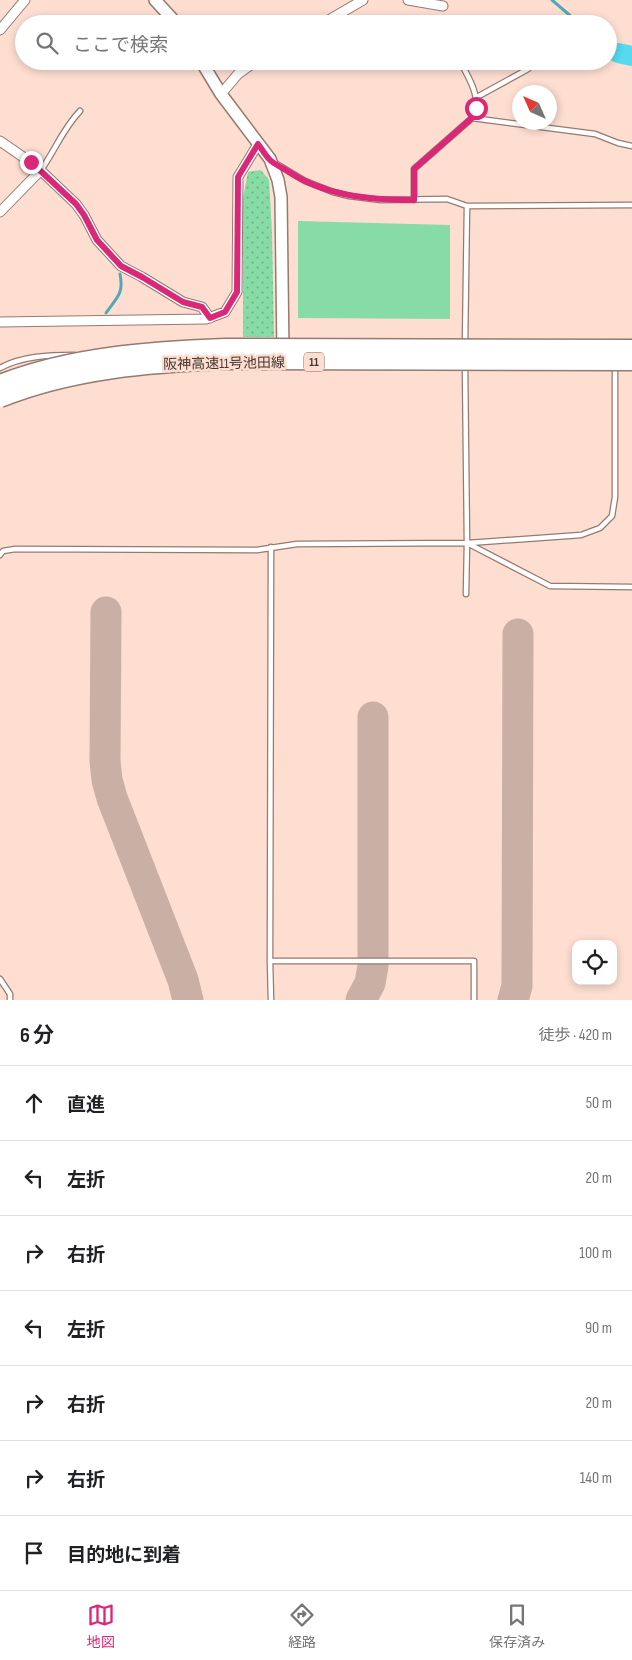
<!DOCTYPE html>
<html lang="ja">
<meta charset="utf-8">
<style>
:root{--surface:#fff;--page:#f2f2f2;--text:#202124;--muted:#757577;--line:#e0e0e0;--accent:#db2777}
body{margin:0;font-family:"Sofia Sans Condensed","Noto Sans JP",sans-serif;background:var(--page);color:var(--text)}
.controls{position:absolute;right:15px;bottom:15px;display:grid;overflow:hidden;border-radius:10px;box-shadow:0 2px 8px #0003}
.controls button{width:45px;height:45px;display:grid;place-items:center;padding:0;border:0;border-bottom:1px solid var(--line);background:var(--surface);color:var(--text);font:25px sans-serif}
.compass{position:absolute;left:512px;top:85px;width:45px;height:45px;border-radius:50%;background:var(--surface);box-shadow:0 2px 8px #0003;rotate:315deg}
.stop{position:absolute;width:15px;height:15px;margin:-11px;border:4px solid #db2777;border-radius:50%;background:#fff}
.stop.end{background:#db2777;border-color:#fff;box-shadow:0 1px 5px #0008}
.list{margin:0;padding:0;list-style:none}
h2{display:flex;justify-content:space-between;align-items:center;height:65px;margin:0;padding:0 20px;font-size:21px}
h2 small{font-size:16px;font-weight:400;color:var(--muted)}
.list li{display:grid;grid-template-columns:32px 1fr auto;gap:15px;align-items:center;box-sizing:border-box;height:75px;padding:0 20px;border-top:1px solid var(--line)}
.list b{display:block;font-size:19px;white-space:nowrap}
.list em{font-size:16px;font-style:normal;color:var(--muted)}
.icon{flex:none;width:28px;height:28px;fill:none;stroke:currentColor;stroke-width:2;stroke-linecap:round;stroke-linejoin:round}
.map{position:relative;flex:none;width:632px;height:1000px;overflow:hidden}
.search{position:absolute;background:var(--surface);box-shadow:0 2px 8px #0003;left:15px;right:15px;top:15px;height:55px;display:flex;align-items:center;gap:12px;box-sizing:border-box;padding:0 18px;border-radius:28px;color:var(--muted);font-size:19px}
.sheet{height:590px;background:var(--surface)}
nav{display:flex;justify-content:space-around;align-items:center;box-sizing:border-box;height:70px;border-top:1px solid var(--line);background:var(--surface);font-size:14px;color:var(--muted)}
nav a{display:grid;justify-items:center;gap:2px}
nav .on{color:var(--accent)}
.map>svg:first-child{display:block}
.grass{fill:url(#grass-dots)}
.pitch{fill:#87dca5}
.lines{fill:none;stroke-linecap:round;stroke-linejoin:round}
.stream{stroke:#50a9b6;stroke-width:3}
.river{stroke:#55daee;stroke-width:20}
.taxiway{stroke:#c9afa4;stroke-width:31}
.service-casing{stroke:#967a6f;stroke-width:7}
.minor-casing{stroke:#967a6f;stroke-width:11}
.tertiary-casing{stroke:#967a6f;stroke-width:14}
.service{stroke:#fff;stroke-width:4.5}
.minor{stroke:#fff;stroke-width:9}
.tertiary{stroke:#fff;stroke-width:11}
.motorway-bridge-casing{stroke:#967a6f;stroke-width:19;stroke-linecap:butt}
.motorway-bridge{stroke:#fff;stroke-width:16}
.route{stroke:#db2777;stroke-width:6}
.labels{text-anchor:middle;stroke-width:5;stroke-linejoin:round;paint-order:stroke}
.shield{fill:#fdded1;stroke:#7c6a62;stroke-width:1}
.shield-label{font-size:12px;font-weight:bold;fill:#453833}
.street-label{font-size:14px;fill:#453833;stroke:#fdded1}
</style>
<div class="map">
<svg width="632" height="1000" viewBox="0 0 632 1000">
<defs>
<pattern id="grass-dots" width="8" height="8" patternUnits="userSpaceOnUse" patternTransform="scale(1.25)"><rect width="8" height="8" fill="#87dca5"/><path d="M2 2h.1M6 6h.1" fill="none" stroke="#70b387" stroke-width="1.8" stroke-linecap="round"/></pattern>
</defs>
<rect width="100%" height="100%" fill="#fdded1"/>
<!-- grass -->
<path class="grass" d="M 261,170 L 269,180 L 272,232 L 274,337 L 243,337 L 243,198 L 248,172 Z"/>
<!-- pitch -->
<path class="pitch" d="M 298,221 L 450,225 L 450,319 L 298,318 Z"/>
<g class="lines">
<!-- stream -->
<path class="stream" d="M 552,0 L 580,24
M 608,46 L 618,53
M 106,313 C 117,297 124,294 120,274"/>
<!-- river -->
<path class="river" d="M 618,53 L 632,56"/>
<!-- taxiway -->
<path class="taxiway" d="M 106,612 L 105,761 L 107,780 L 112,798 L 183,980 L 188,1000
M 361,1000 L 370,983 L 373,966 L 373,717
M 513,1000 L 517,986 L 518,634"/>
<!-- service casing -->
<g class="service-casing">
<path id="service" d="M 477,97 L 528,69 L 535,61
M 472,118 L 595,134 L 618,143 L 632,146
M 275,163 L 305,181 L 333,192 L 349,196 L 381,200 L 447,199 L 467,206 L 632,205
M 41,170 C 56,149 62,130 80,111
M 414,200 L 414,169 L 472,118 C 483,98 469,79 460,61
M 465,345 L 467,206
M 465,365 L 467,543 L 466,594
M 0,368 C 22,356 49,355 74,355
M 468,543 L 581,535 L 600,528 L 612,516 L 615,497 L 615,364
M 271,547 L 270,961 L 474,961 L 474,1000
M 0,555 L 3,551 L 15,549 L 257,550 L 297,544 L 467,543 L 550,586 L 632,587
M 270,961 L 271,1000
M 0,979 L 10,994 L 10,1000"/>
</g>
<!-- minor casing -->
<g class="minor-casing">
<path id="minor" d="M 408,0 L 443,6
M 322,24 L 363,0
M 0,30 L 25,0
M 221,94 L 238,74 L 256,61
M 0,141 L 36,166 L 76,204 L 84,215 L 97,240 L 121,266 L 142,277 L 183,302 L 202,307 L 210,318
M 0,212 L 41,170
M 0,322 L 206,319 L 225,312 L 237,292 L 238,177 L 258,144"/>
</g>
<!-- tertiary casing -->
<g class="tertiary-casing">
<path id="tertiary" d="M 155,0 L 177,24
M 201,61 L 221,94 L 270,159 L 278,180 L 281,197 L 283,354"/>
</g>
<!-- service -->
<use href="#service" class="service"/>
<!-- minor -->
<use href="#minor" class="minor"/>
<!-- tertiary -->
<use href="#tertiary" class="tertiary"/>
<!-- motorway-bridge casing -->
<g class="motorway-bridge-casing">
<path id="motorway-bridge" d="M 0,383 C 72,355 149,350 225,347 L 632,348
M 0,399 C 72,370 150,364 226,361 L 632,362"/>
</g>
<!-- motorway-bridge -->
<use href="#motorway-bridge" class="motorway-bridge"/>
</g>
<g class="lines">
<!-- route -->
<path class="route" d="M 31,162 L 76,204 L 84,215 L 97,240 L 121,266 L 142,277 L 183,302 L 202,307 L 210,318 L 225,312 L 237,292 L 238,177 L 258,144 C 262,149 265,155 270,160 C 274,164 281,167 286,170 C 324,196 369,200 414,200 L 414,169 L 472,118 L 476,108"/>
</g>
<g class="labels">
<!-- shield labels -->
<rect class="shield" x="304" y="352.5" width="20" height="19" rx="4"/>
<g class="shield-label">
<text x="314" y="366">11</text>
</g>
<!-- street labels -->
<g class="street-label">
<text transform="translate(224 363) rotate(-1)" y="5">阪神高速11号池田線</text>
</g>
</g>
</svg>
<div class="controls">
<button><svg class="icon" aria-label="locate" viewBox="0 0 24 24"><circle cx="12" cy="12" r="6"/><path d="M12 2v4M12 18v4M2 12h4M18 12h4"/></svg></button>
</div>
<svg class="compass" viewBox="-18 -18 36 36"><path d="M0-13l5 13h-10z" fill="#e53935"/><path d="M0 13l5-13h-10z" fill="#757577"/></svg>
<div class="stop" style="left:476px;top:108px"></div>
<div class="stop end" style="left:31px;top:162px"></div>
<div class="search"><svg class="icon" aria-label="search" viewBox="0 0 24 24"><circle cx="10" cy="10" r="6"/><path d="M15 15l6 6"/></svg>ここで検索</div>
</div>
<section class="sheet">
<h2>6 分<small>徒歩 · 420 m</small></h2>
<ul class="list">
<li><svg class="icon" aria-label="ahead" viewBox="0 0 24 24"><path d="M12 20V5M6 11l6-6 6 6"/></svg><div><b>直進</b></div><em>50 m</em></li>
<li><svg class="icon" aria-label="left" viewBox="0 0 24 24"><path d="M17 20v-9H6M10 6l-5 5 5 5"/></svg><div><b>左折</b></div><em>20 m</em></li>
<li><svg class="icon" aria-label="right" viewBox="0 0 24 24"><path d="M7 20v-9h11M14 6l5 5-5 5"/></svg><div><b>右折</b></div><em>100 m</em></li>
<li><svg class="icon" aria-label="left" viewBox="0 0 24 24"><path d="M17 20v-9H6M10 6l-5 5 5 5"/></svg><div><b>左折</b></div><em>90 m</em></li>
<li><svg class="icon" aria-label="right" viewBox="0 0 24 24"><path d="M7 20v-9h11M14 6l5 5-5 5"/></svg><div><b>右折</b></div><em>20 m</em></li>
<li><svg class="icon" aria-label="right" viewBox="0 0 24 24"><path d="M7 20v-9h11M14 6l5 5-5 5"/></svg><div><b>右折</b></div><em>140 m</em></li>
<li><svg class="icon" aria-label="arrive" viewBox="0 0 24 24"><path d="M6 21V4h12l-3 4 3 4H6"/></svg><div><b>目的地に到着</b></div></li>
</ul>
</section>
<nav>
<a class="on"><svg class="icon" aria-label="map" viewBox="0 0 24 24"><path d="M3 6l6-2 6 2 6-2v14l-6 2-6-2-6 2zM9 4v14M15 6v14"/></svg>地図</a>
<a><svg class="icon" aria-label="directions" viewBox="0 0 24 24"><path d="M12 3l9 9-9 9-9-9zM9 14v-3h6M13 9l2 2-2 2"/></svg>経路</a>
<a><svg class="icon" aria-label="saved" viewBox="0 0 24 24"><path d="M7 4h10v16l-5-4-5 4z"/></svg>保存済み</a>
</nav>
